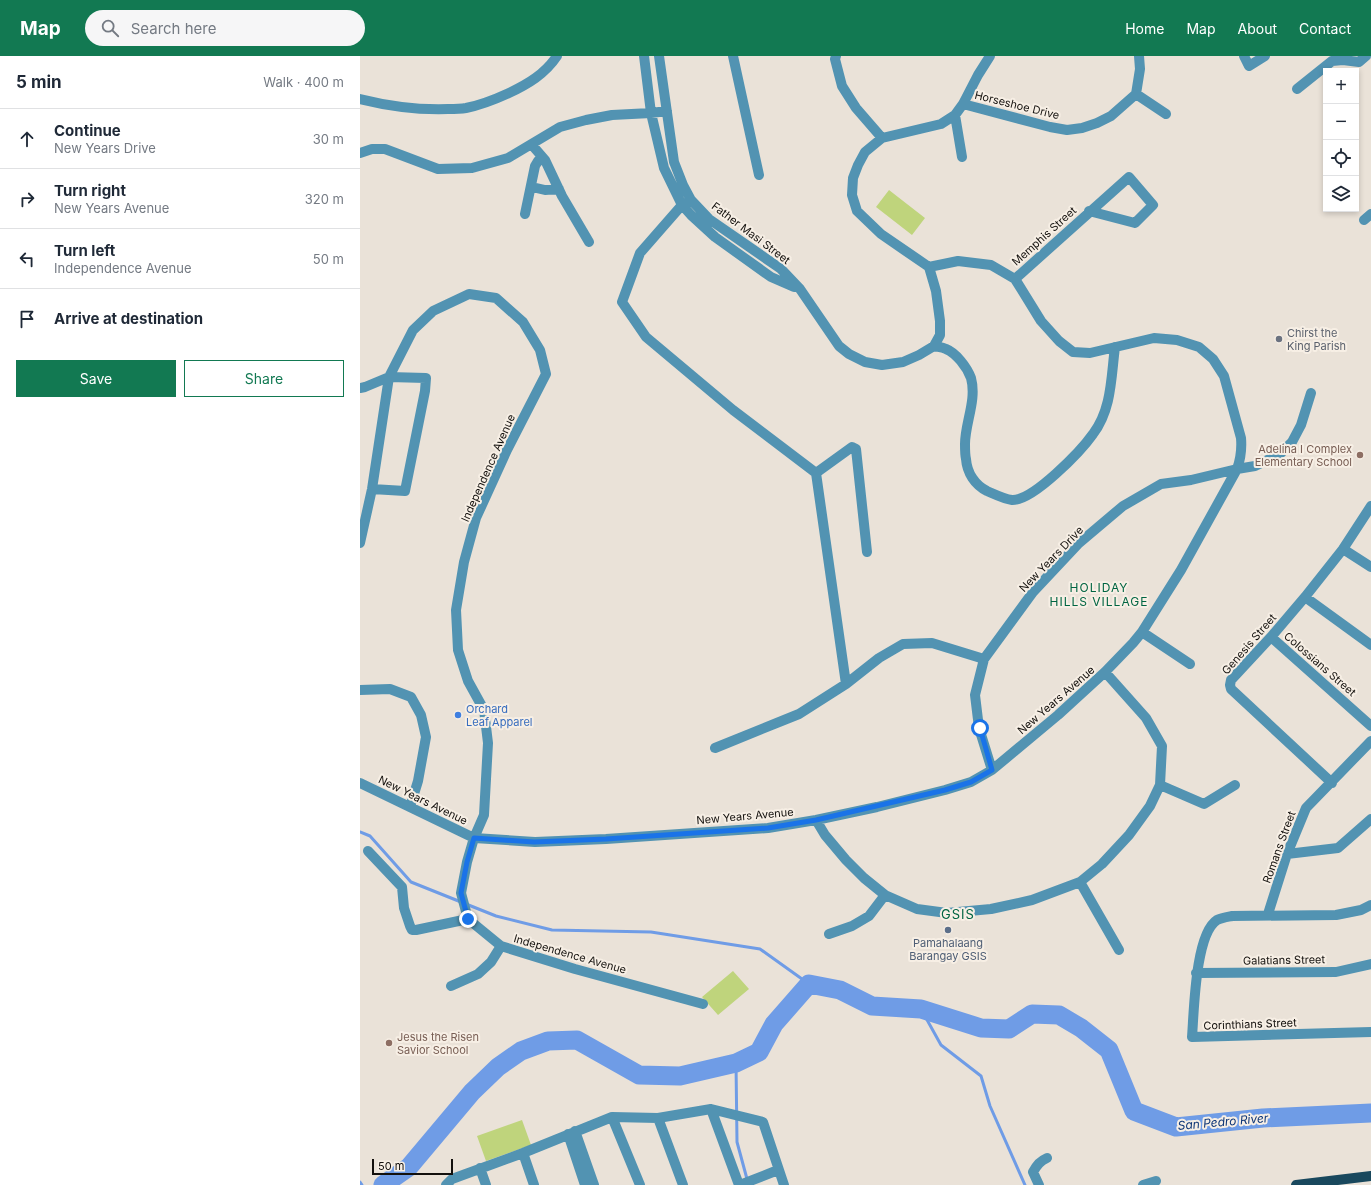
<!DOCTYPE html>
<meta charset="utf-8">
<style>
:root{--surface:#fff;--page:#f6f6f7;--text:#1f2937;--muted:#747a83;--line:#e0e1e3;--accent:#127952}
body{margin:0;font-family:Inter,sans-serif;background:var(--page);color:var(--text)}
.controls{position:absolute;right:12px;top:12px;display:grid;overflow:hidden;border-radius:0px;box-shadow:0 2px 6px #0003}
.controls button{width:36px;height:36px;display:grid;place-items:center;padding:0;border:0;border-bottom:1px solid var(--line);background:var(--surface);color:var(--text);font:20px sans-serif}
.scale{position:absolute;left:12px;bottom:10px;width:81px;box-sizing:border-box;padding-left:4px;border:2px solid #13100d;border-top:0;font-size:11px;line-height:14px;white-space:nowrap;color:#13100d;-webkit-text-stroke:3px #f7efe5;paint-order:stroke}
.stop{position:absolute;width:12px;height:12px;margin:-9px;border:3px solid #1a73e8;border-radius:50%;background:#fff}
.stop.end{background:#1a73e8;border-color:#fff;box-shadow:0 1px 4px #0008}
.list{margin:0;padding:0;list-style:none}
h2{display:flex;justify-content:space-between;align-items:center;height:52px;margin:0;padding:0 16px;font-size:17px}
h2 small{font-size:13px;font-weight:400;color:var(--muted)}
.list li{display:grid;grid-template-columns:26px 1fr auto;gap:12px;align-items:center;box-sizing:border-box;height:60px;padding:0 16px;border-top:1px solid var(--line)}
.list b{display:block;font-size:15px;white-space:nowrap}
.list p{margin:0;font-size:13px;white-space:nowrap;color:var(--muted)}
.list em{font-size:13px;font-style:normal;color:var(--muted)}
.actions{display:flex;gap:8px;padding:12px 16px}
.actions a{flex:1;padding:9px 0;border:1px solid var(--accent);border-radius:0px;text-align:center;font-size:14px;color:var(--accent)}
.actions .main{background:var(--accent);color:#fff}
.icon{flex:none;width:22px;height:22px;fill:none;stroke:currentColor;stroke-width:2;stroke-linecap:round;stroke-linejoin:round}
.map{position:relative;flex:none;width:1011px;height:1129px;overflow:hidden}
header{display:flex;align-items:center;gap:24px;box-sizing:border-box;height:56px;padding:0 20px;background:var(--accent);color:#fff}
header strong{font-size:19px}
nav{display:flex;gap:22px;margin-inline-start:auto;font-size:14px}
.search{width:280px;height:36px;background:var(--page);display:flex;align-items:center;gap:10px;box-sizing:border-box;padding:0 14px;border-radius:22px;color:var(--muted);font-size:15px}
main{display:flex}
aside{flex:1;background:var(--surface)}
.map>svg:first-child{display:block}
.green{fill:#bfd47c}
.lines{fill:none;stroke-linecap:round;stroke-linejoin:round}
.stream{stroke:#6f9ce6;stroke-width:3}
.river{stroke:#6f9ce6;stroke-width:19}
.minor{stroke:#5293b2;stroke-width:10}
.major{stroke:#19485d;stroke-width:10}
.route{stroke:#1a73e8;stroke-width:5}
.worship-dot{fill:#6b7280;stroke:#f7efe5;stroke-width:1.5}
.education-dot{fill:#8d6e63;stroke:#f7efe5;stroke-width:1.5}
.shop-dot{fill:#3f7fe0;stroke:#f7efe5;stroke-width:1.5}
.service-dot{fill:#5c6f8a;stroke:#f7efe5;stroke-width:1.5}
.labels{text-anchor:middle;stroke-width:4;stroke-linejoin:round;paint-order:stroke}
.street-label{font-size:11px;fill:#13100d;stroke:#f7efe5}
.worship-label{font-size:11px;fill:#5b616d;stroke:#f7efe5;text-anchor:start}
.education-label{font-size:11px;fill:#785e54;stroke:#f7efe5;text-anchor:end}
.shop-label{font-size:11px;fill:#366cbe;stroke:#f7efe5;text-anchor:start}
.service-label{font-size:11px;fill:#4e5e75;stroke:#f7efe5}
.neighbourhood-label{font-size:12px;letter-spacing:1px;fill:#006542;stroke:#f7efe5}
.water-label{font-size:12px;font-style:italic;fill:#0d3576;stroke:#f7efe5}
.quarter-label{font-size:13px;letter-spacing:1px;fill:#006542;stroke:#f7efe5}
</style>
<header>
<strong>Map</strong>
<div class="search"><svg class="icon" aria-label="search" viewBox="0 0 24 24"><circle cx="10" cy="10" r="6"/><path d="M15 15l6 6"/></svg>Search here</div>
<nav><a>Home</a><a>Map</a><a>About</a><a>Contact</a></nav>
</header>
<main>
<aside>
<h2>5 min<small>Walk · 400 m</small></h2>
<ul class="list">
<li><svg class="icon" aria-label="ahead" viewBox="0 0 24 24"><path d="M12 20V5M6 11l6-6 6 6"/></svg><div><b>Continue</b><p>New Years Drive</p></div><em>30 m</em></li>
<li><svg class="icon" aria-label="right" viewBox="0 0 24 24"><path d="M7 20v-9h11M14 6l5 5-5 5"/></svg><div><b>Turn right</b><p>New Years Avenue</p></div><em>320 m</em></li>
<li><svg class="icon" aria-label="left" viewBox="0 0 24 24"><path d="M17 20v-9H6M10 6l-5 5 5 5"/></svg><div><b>Turn left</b><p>Independence Avenue</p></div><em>50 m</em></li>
<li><svg class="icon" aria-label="arrive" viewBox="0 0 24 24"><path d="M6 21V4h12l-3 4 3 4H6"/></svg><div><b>Arrive at destination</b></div></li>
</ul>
<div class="actions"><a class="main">Save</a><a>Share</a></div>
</aside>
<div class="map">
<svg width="1011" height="1129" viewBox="0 0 1011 1129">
<rect width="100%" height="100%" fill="#eae2d8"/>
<!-- green -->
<path class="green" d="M 529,134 L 565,162 L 552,179 L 516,151 Z
M 373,915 L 389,933 L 358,959 L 342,941 Z
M 162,1064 L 171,1089 L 126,1105 L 117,1080 Z"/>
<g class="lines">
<!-- stream -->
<path class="stream" d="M 0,776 L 10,780 L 51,826 L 101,846
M 106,848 L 136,860 L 192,874 L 291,876 L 400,893 L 449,928
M 561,953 L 581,989 L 621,1020 L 630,1050 L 665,1129
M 376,1007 L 377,1086 L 387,1123
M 0,1126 L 2,1129"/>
<!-- river -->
<path class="river" d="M 23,1129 L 49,1111 L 112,1036 L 138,1011 L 161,995 L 188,985 L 217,984 L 279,1019 L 320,1020 L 376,1007 L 399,996 L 414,968 L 449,928 L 480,934 L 512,950 L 561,953 L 621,972 L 649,973 L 672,958 L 699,959 L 721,972 L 749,994 L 774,1055 L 816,1071 L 903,1062 L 1011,1057"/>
<!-- minor -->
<path class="minor" d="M 284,0 L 291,57 L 304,112 L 322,149 L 331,159 L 355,181 L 411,221 L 434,231
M 299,0 L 314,106 L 323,129 L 331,144 L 349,163 L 421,213 L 440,233 L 479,290 L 489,298 L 505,306 L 522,309 L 543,306 L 559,299 L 574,290 L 580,279 L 580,265 L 576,235 L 569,211 L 521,178 L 497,155 L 492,139 L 493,122 L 498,109 L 505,96 L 522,82 L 581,68 L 595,59 L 603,48 L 618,19 L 630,0
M 373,0 L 399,119
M 476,0 L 475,3 L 482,30 L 496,52 L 522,82
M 884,0 L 889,10 L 905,0
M 937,33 L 972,5 L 983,4 L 999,6 L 1006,0
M 776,38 L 806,58
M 0,43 C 28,50 58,54 88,53 C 94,53 100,53 106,52 C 121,49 136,43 149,37 C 168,28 185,18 197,0
M 603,48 L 690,71 L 707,74 L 722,72 L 737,67 L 751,60 L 776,38 L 780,13 L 779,0
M 595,59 L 602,101
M 172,89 L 185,104 L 202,140 L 229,186
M 0,97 L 12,93 L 25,93 L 78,113 L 112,112 L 148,102 L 200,71 L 226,64 L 252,59 L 291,57 L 307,55
M 172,131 L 185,134 L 199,133
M 331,144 L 322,149 L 280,197 L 262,246 L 286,281 L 373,354 L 456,417 L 486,628
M 165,158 L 175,110 L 178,105 L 184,103
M 1004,164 L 1011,158
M 655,223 L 769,121 L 793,149 L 775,167 L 729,155
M 574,290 C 578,291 582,291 586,293 C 596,297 607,311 611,322 C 617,344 605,367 605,388 C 605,393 605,399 606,403 C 607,417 615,429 627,435 C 634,438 644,443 652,444 C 673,445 721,395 733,378 C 752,353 751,321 755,291
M 0,332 L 5,331 L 29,321 L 53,274 L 73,255 L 109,238 L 136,242 L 163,266 L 180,294 L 186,318 L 147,394 L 116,462 L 104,506 L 96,554 L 98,594 L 108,625 L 124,654 L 128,687 L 124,759 L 114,782 L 107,806 L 101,837 L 108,863 L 141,890 L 215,913 L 343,948
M 456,417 L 492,391 L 496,393 L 507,496
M 0,487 L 12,433 L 29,321 L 66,322 L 65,335 L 45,435 L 12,433
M 983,493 L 1011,511
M 945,541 L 1011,589
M 782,576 L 830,608
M 911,581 L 1011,670
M 0,634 L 30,633 L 51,641 L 61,659 L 66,681 L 58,725 L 50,751
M 355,692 L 439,658 L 486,628 L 519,602 L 543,588 L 572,587 L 624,603
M 632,714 L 619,672 L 615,639 L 624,603 L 673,536 L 718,488 L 763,450 L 801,428 L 831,424 L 877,413 L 895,410 L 920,398 L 932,386 L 941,369 L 951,337
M 0,727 L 114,782 L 175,786 L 246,783 L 408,772 L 456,764 L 517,751 L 585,734 L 611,726 L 632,714 L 698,659 L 745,616 L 773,587 L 782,576 L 821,514 L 877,413 C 881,402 882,394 881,382 L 864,320 L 853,303 L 839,291 L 817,284 L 794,282 L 730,297 L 713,296 L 699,285 L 681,265 L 655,223 L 631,209 L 598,205 L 569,211
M 972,727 L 871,633 L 870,629 L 871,624 L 911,581 L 945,541 L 983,493 L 1011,450
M 800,729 L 844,748 L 875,729
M 456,764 L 465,779 L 486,804 L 504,822 L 525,839 L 557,853 L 587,857 L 631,853 L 672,844 L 720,826 L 742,808 L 769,779 L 790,750 L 800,729 L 802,690 L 786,662 L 745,616
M 8,795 L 42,831 L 44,852 L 50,870 L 52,874 L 56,874 L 108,863
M 927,798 L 978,792 L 1011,763
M 720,826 L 759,894
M 1011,849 L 1001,854 L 976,859 L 872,860 C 867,861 861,862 857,864 C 835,878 834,957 832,981 L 1011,976
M 908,858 L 927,798 L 946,752 L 1011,685
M 469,878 L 492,870 L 509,860 L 525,839
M 836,917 L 976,916 L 1011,908
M 91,930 L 118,918 L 131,906 L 141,890
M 351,1053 L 379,1129
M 252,1061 L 280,1129
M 298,1062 L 323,1129
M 215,1075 L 234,1129
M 208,1078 L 225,1129
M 163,1097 L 174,1129
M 120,1112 L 126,1129
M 86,1129 L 92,1123 L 163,1097 L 252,1061 L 298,1062 L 351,1053 L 403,1066 L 424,1129
M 380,1129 L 418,1114
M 679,1129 L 673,1116 C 677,1109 680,1105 687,1102
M 783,1129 L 796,1125"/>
<!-- major -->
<path class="major" d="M 936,1129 L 1011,1120"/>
</g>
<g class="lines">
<!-- route -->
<path class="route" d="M 108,863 L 101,837 L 107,806 L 114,782 L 174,786 L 246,783 L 408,772 L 456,764 L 585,734 L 611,726 L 632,714 L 620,672"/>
</g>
<!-- markers -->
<circle class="worship-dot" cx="919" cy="283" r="4"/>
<g class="education-dot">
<circle cx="1000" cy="399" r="4"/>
<circle cx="29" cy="987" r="4"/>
</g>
<circle class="shop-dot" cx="98" cy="659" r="4"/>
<circle class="service-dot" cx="588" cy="874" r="4"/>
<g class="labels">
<!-- street labels -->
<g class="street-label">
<text transform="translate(657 49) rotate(14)" y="4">Horseshoe Drive</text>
<text transform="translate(391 177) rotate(37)" y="4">Father Masi Street</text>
<text transform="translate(684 180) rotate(-42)" y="4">Memphis Street</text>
<text transform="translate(128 412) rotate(-66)" y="4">Independence Avenue</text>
<text transform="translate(691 503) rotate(-46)" y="4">New Years Drive</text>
<text transform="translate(889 588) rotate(-49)" y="4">Genesis Street</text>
<text transform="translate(960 608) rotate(41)" y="4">Colossians Street</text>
<text transform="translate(696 644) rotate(-41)" y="4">New Years Avenue</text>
<text transform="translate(63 744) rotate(26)" y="4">New Years Avenue</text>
<text transform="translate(385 760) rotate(-5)" y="4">New Years Avenue</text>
<text transform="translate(919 791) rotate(-70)" y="4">Romans Street</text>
<text transform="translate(210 898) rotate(16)" y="4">Independence Avenue</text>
<text transform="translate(924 904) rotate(-1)" y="4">Galatians Street</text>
<text transform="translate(890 968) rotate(-2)" y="4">Corinthians Street</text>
</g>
<!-- worship labels -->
<g class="worship-label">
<text x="927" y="281">Chirst the<tspan x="927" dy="13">King Parish</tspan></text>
</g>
<!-- education labels -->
<g class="education-label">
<text x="992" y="397">Adelina I Complex<tspan x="992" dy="13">Elementary School</tspan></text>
<text x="37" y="985" text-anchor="start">Jesus the Risen<tspan x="37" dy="13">Savior School</tspan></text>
</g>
<!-- shop labels -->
<g class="shop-label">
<text x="106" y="657">Orchard<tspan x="106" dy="13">Leaf Apparel</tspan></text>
</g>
<!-- service labels -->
<g class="service-label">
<text x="588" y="891">Pamahalaang<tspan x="588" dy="13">Barangay GSIS</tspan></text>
</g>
<!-- neighbourhood labels -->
<g class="neighbourhood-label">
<text x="739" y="536">HOLIDAY<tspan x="739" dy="14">HILLS VILLAGE</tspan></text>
</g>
<!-- water labels -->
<g class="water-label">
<text transform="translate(863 1066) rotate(-5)" y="4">San Pedro River</text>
</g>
<!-- quarter labels -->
<g class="quarter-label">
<text x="598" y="863">GSIS</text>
</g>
</g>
</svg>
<div class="controls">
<button>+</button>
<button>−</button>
<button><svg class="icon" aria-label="locate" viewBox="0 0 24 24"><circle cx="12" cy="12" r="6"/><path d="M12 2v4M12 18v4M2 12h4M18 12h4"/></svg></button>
<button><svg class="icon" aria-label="layers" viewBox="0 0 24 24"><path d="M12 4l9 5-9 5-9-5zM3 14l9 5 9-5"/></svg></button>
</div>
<div class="scale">50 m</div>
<div class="stop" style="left:620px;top:672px"></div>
<div class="stop end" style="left:108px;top:863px"></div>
</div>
</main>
